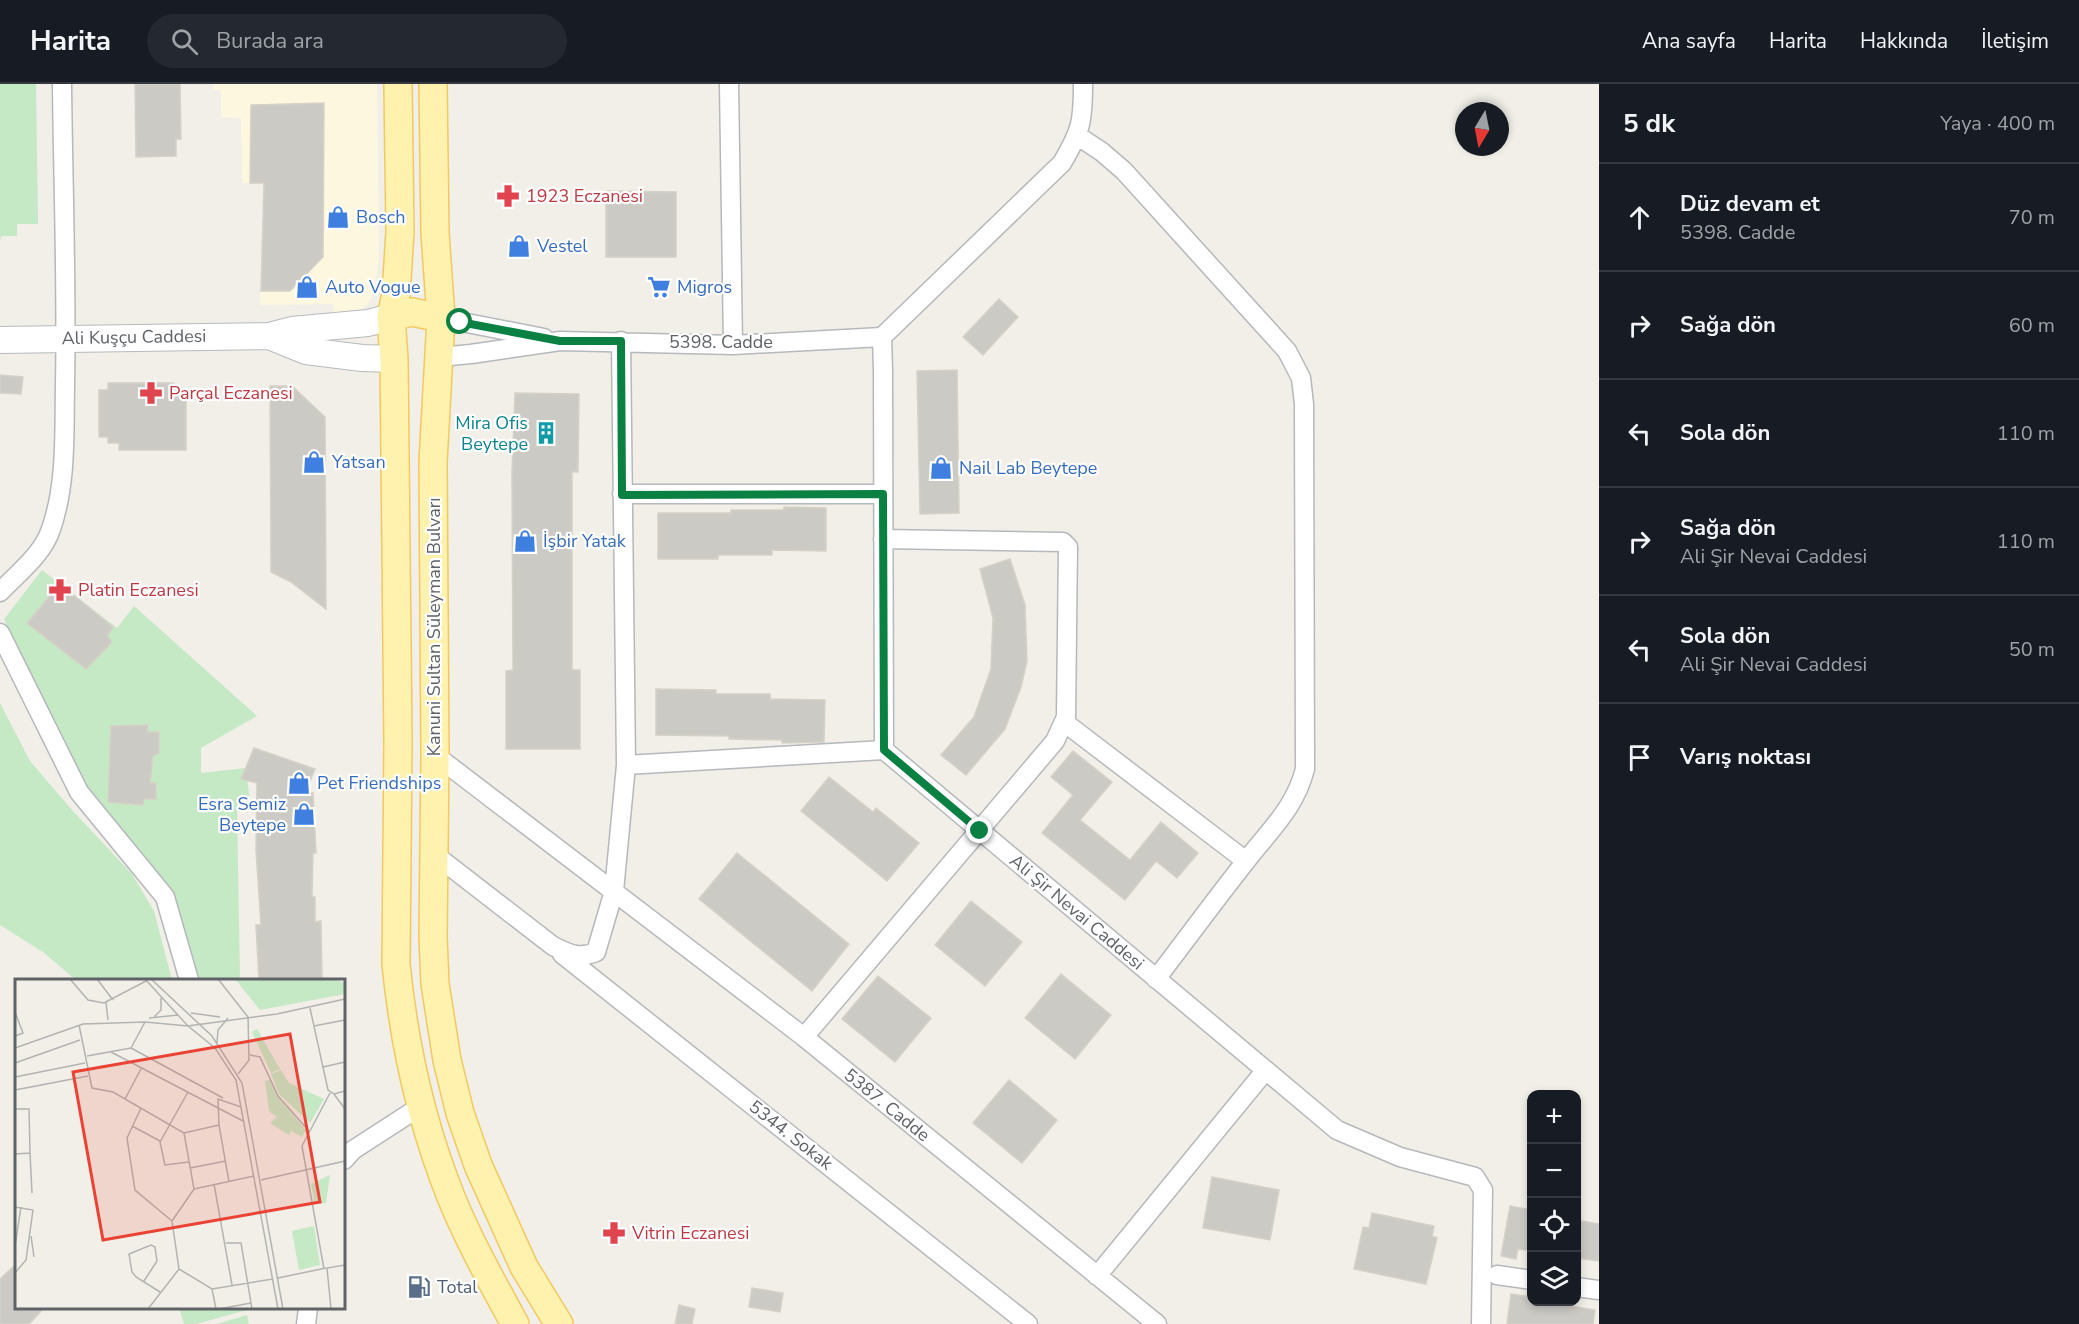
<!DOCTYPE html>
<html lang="tr">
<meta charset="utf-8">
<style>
:root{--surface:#171b24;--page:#242831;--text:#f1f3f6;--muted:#9ea1a6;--line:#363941}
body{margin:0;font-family:"Nunito Sans",sans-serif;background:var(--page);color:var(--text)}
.controls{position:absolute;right:18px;bottom:18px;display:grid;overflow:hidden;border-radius:12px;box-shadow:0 3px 9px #0003}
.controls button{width:54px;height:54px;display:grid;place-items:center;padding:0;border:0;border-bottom:2px solid var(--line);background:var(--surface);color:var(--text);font:30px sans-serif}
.compass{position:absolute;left:1455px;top:18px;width:54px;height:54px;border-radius:50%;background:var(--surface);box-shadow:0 3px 9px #0003;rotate:190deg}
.stop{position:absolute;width:18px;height:18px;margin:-14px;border:4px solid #0b8043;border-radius:50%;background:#fff}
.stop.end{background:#0b8043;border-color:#fff;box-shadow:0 2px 6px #0008}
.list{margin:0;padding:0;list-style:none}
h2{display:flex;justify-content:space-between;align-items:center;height:78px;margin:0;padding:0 24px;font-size:26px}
h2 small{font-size:20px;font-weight:400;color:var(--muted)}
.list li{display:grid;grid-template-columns:39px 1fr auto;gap:18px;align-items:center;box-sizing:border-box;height:108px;padding:0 24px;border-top:2px solid var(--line)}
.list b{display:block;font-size:22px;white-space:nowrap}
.list p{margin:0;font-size:20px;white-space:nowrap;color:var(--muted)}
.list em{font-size:20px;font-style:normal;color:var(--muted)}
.icon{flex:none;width:33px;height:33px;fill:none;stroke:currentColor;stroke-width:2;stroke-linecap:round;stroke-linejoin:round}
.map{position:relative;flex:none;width:1599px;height:1240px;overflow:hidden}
header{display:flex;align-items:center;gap:36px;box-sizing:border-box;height:84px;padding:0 30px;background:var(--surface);border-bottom:2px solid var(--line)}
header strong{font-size:28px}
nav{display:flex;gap:33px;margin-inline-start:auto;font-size:21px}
.search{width:420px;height:54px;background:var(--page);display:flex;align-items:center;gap:15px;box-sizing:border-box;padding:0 21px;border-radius:33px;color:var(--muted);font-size:22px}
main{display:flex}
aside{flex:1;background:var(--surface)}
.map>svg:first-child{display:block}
.commercial{fill:#fef7e0}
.green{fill:#c5e8c5}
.building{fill:#cccac5;stroke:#d6d1c6;stroke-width:1.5}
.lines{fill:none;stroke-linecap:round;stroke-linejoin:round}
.street-casing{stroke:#b5b8bc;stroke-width:21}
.secondary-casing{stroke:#b6babf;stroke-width:28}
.primary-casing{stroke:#f2c960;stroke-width:30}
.street{stroke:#fff;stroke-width:18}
.secondary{stroke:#fff;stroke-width:26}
.primary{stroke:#fff2af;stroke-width:27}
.route{stroke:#0b8043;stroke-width:8}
.labels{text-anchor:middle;stroke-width:4.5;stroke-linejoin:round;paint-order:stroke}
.health-label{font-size:18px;fill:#be3a42;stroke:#fff;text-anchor:start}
.shop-label{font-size:18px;fill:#366cbe;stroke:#fff;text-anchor:start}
.street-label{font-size:18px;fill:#5f6368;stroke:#fff}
.culture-label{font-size:18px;fill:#0d838f;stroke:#fff;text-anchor:end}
.service-label{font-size:18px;fill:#4e5e75;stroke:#fff;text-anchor:start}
.inset-road{fill:none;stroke:#b3b3b1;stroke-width:1.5}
.view{fill:#ea4335;fill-opacity:0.15;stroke:#ea4335;stroke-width:3}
.inset-edge{fill:none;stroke:#5f6368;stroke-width:3}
</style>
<header>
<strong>Harita</strong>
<div class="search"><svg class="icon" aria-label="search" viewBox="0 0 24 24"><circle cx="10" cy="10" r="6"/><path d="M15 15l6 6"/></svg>Burada ara</div>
<nav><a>Ana sayfa</a><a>Harita</a><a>Hakkında</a><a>İletişim</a></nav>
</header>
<main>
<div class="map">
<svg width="1599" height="1240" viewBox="0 0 1599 1240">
<rect width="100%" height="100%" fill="#f1efe8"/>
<!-- commercial -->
<path class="commercial" d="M 213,0 L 377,0 L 379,176 L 374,209 L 367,221 L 359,227 L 334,229 L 333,220 L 260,221 L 264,99 L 242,99 L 241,34 L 221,33 L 221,6 L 213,6 Z"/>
<!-- green -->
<path class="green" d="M 0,0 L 36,0 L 38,140 L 17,140 L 17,152 L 2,152 L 0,156 Z
M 42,486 L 117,544 L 134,522 L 257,632 L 201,664 L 201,689 L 246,684 L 250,719 L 237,723 L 240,896 L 193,896 L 170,813 L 152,782 L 90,712 L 4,535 Z
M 0,619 L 30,677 L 72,726 L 132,790 L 154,827 L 172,896 L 76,896 L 43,868 L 0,841 Z
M 179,1224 L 254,1224 L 196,1240 L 184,1240 Z
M 247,1231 L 249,1240 L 217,1240 Z"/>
<!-- building -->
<path class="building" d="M 135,0 L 180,0 L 181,55 L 176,55 L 176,72 L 136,73 Z
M 324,19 L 323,173 L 290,207 L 261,207 L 264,99 L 250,99 L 251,21 Z
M 606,107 L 676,108 L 676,173 L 606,173 Z
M 999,215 L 1018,233 L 983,271 L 963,253 Z
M 957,286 L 959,429 L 920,430 L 917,287 Z
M 0,291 L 23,293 L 21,310 L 0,309 Z
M 108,299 L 174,299 L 174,306 L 186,306 L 186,366 L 119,366 L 119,359 L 108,359 L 108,353 L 99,353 L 99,306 L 108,306 Z
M 270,302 L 292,302 L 325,333 L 326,525 L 291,498 L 271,488 Z
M 515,309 L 579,310 L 578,388 L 572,388 L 572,586 L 580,586 L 580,665 L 506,665 L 506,587 L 513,586 L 512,388 Z
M 784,423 L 826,424 L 826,467 L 772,466 L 772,471 L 718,471 L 718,475 L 658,475 L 658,429 L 731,429 L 731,426 L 784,426 Z
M 1010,475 L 1025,521 L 1027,577 L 1021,603 L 1005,645 L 966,691 L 941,671 L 974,633 L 991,585 L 993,534 L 980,485 Z
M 60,500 L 113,543 L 107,552 L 112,558 L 86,585 L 27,539 Z
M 656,605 L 716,606 L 716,610 L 770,610 L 770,615 L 825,616 L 824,658 L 782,659 L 782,656 L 729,655 L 729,652 L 656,651 Z
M 148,641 L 147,648 L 159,648 L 159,669 L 153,672 L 150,699 L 156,699 L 156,715 L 144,715 L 143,721 L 108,718 L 111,642 Z
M 254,664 L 315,685 L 306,707 L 313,709 L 316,769 L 313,769 L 312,813 L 315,813 L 315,838 L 321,837 L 322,897 L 259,897 L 256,841 L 261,841 L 256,766 L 257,699 L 241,695 Z
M 1073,667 L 1112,698 L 1080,736 L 1130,776 L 1161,738 L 1198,769 L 1177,794 L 1156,777 L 1125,816 L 1042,749 L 1073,711 L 1051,693 Z
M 829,693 L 873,728 L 876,724 L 919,759 L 887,797 L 801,727 Z
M 737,769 L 849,860 L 812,907 L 699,815 Z
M 971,817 L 1022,858 L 985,902 L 935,861 Z
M 1061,890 L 1111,931 L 1075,975 L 1025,934 Z
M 878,892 L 931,934 L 895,978 L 842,935 Z
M 1009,996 L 1057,1036 L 1022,1079 L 973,1039 Z
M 1212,1093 L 1279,1106 L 1270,1156 L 1203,1144 Z
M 1510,1122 L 1532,1126 L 1532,1167 L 1518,1165 L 1516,1175 L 1501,1172 Z
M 1372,1129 L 1434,1142 L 1432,1152 L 1437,1154 L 1426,1200 L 1354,1185 L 1363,1143 L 1369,1144 Z
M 1576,1136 L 1599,1140 L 1599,1177 L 1576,1174 Z
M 16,1180 L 16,1224 L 44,1224 L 29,1240 L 0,1240 L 0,1195 Z
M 752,1204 L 783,1209 L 780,1228 L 749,1223 Z
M 1511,1210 L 1532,1213 L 1532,1218 L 1548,1218 L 1595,1226 L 1593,1240 L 1507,1240 Z
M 679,1221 L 695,1225 L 692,1240 L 675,1240 Z"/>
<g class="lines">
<!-- street casing -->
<g class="street-casing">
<path id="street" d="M 729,0 L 733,261
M 1078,52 L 1102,68 L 1124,87 L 1287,267 L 1301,294 L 1304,320 L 1305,685 C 1295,724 1270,746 1246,777 C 1215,816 1186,856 1156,895
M 441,234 L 544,254
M 882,253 L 883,286 L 884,666 L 1337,1046 L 1400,1073 L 1475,1093 L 1483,1106 L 1481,1240
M 882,253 L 1062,79 C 1081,47 1083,38 1083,0
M 439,273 L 471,270 L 560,257 L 733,261 L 882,253
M 622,410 L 883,410
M 0,508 C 18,489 43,470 51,445 C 67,399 64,348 65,300 C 67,200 63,100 62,0
M 0,549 L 79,708 L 165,813 L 189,896
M 1064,638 L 1246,777
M 435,671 L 804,953 L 1157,1240
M 626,681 L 884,666
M 434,770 L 553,862 C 570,870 578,875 596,868 L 614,807 L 626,681 L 621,257
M 562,870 L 1028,1240
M 804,953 L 1055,657 L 1066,633 L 1068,463 L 1063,458 L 883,455
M 344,1076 L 353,1066 L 421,1022
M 1497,1191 L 1532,1196
M 1097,1192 L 1265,987
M 1576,1203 L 1599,1206
M 306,1240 L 308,1224"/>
</g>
<!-- secondary casing -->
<g class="secondary-casing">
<path id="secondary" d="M 269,252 L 306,267 L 362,274 L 394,275
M 0,256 L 269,252 L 292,246 L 368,239 L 391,233"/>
</g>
<!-- primary casing -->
<g class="primary-casing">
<path id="primary" d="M 398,0 L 400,148 L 396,210 L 391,233 L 394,275 L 398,658 L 396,880 C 404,960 421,1038 451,1113 C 469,1157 492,1198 515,1240
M 433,0 L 435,149 L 441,234 L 433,378 L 435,671 L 433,853 L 435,900 L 447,976 L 460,1029 L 478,1081 L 524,1183 L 559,1240
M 391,233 L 412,228 L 441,234"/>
</g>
<!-- street -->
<use href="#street" class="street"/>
<!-- secondary -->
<use href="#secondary" class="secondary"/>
<!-- primary -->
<use href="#primary" class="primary"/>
</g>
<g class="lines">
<!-- route -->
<path class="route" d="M 460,238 L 560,257 L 621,257 L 622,411 L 883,410 L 884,666 L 980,747"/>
</g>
<!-- icons -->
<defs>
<g id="pharmacy-bare" transform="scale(1.8)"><path d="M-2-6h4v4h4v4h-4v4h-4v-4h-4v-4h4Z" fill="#e0444e" stroke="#fff" stroke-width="2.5" paint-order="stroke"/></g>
<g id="shop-bare" transform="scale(1.8)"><path d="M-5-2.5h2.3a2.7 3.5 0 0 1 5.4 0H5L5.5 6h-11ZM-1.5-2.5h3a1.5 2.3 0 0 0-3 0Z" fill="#3f7fe0" stroke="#fff" stroke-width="2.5" paint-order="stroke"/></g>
<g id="supermarket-bare" transform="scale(1.8)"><path d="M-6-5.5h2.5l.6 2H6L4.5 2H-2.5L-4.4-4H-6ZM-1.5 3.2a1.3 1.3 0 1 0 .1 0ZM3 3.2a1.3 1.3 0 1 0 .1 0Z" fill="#3f7fe0" stroke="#fff" stroke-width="2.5" paint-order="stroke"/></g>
<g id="building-bare" transform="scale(1.8)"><path d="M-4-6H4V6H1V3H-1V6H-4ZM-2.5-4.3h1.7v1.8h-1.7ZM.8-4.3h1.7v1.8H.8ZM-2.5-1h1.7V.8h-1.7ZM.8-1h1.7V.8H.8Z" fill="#0f9aa8" stroke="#fff" stroke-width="2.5" paint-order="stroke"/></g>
<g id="fuel-bare" transform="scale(1.8)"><path d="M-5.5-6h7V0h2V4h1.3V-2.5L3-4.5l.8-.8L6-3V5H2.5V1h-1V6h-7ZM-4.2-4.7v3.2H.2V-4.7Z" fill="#5c6f8a" stroke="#fff" stroke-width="2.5" paint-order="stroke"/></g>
</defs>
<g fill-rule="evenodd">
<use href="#pharmacy-bare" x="508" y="112"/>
<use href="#shop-bare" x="338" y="133"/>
<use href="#shop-bare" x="519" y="162"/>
<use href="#shop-bare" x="307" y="203"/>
<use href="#supermarket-bare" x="659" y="203"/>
<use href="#pharmacy-bare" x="151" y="309"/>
<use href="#building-bare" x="546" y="349"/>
<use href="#shop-bare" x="314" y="378"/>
<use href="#shop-bare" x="941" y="384"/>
<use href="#shop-bare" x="525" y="457"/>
<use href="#pharmacy-bare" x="60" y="506"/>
<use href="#shop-bare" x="299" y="699"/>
<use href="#shop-bare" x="304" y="730"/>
<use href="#pharmacy-bare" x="614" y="1149"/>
<use href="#fuel-bare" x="419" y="1203"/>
</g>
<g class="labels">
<!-- health labels -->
<g class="health-label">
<text x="526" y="118">1923 Eczanesi</text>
<text x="169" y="315">Parçal Eczanesi</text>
<text x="78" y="512">Platin Eczanesi</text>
<text x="632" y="1155">Vitrin Eczanesi</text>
</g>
<!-- shop labels -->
<g class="shop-label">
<text x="356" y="139">Bosch</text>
<text x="537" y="168">Vestel</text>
<text x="325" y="209">Auto Vogue</text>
<text x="677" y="209">Migros</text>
<text x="332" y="384">Yatsan</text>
<text x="959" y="390">Nail Lab Beytepe</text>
<text x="543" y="463">İşbir Yatak</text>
<text x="317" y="705">Pet Friendships</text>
<text x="286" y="726" text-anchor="end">Esra Semiz<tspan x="286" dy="21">Beytepe</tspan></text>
</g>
<!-- street labels -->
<g class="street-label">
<text transform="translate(134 253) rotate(-1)" y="6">Ali Kuşçu Caddesi</text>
<text x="721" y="264">5398. Cadde</text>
<text transform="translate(434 543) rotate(-90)" y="6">Kanuni Sultan Süleyman Bulvarı</text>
<text transform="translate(1077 828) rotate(40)" y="6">Ali Şir Nevai Caddesi</text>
<text transform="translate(887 1021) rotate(39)" y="6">5387. Cadde</text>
<text transform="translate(791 1051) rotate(38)" y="6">5344. Sokak</text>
</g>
<!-- culture labels -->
<g class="culture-label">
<text x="528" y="345">Mira Ofis<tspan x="528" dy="21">Beytepe</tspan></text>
</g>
<!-- service labels -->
<g class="service-label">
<text x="437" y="1209">Total</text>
</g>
</g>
<!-- overview -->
<g transform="translate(15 895)">
<rect width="330" height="330" fill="#f1efe8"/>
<path d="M 220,0 L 317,0 L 330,4 L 330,15 L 245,31 ZM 242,50 L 265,90 L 256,94 L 237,53 ZM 266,91 L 274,104 L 309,120 L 295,144 L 264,115 L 256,95 ZM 255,101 L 262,117 L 291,151 L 287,158 L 276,152 L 274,156 L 255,144 L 262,138 L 254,132 L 250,102 ZM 315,196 L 311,224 L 300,225 L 296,205 ZM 299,247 L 305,286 L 284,291 L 277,252 Z" fill="#c5e8c5"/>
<path class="inset-road" d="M 55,0 L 73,21 L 89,24 L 131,2M 82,0 L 98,21M 130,0 L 173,47 L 200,69 L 221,101 L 263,330M 136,0 L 197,57 L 227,104 L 268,330M 203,0 L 233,38 L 234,81 L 223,95M 91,23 L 93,41M 295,29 L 313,111 L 319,115 L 330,112M 0,33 L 8,54 L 0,57M 176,34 L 205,38M 139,38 L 146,31 L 146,19M 134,39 L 163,36M 64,46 L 77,109 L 98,113 L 169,154 L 179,210M 299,47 L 330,41M 202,64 L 203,51 L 213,39M 0,69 L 68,45 L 130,43 L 173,47 L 262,35 L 330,20M 116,69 L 208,119M 116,69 L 130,43M 96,73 L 228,142M 235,76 L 245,78 L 263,117 L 294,152M 72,77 L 116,69M 0,84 L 65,61M 308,88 L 330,83M 0,98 L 70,84M 0,111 L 73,97M 173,113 L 145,163 L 150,186 L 174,183M 319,115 L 330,130M 110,120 L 127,88M 126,129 L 112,159 L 120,211 L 157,242M 0,130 L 14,130 L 15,174 L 0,175M 117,147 L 145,162M 169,154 L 204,146M 15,174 L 17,214M 175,189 L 211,182M 246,201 L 330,182M 214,203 L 204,146 L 203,120 L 226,128M 199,205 L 217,306M 179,210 L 239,197M 0,228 L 18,231 L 11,281 L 0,294M 16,257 L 19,278M 211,264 L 226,264 L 237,330M 0,267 L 6,228M 164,290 L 197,310 L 258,300M 309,290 L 287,167 L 315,114M 263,299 L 311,289M 129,302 L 142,282 L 140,268 L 136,266 L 114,275 L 117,293 L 121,298 L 145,313M 197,310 L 201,330M 133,330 L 164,290 L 157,242 L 179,210M 204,330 L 236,324M 316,330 L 312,289 L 330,286"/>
<path class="view" d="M 275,55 L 305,223 L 88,261 L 58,93 Z"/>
<rect width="330" height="330" class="inset-edge"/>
</g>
</svg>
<div class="controls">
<button>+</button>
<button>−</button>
<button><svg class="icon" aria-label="locate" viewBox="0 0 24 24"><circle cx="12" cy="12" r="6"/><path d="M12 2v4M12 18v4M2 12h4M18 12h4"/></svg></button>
<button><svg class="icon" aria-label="layers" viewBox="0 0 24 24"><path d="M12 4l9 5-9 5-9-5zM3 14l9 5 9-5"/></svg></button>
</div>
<svg class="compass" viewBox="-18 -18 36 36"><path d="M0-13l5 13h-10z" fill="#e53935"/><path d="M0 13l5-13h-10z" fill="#9ea1a6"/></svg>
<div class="stop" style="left:460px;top:238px"></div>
<div class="stop end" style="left:980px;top:747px"></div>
</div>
<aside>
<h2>5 dk<small>Yaya · 400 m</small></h2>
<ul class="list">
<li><svg class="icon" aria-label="ahead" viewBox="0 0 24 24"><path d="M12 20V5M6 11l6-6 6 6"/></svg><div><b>Düz devam et</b><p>5398. Cadde</p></div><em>70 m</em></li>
<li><svg class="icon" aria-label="right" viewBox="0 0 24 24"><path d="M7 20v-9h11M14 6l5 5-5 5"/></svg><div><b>Sağa dön</b></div><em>60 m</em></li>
<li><svg class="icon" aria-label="left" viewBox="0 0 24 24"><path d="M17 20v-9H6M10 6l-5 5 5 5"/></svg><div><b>Sola dön</b></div><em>110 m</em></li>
<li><svg class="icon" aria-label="right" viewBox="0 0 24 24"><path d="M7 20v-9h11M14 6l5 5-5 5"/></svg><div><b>Sağa dön</b><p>Ali Şir Nevai Caddesi</p></div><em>110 m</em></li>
<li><svg class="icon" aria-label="left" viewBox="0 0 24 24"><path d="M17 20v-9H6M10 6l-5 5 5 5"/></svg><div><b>Sola dön</b><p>Ali Şir Nevai Caddesi</p></div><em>50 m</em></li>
<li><svg class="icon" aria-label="arrive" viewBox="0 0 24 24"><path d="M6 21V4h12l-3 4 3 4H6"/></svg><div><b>Varış noktası</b></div></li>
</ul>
</aside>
</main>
